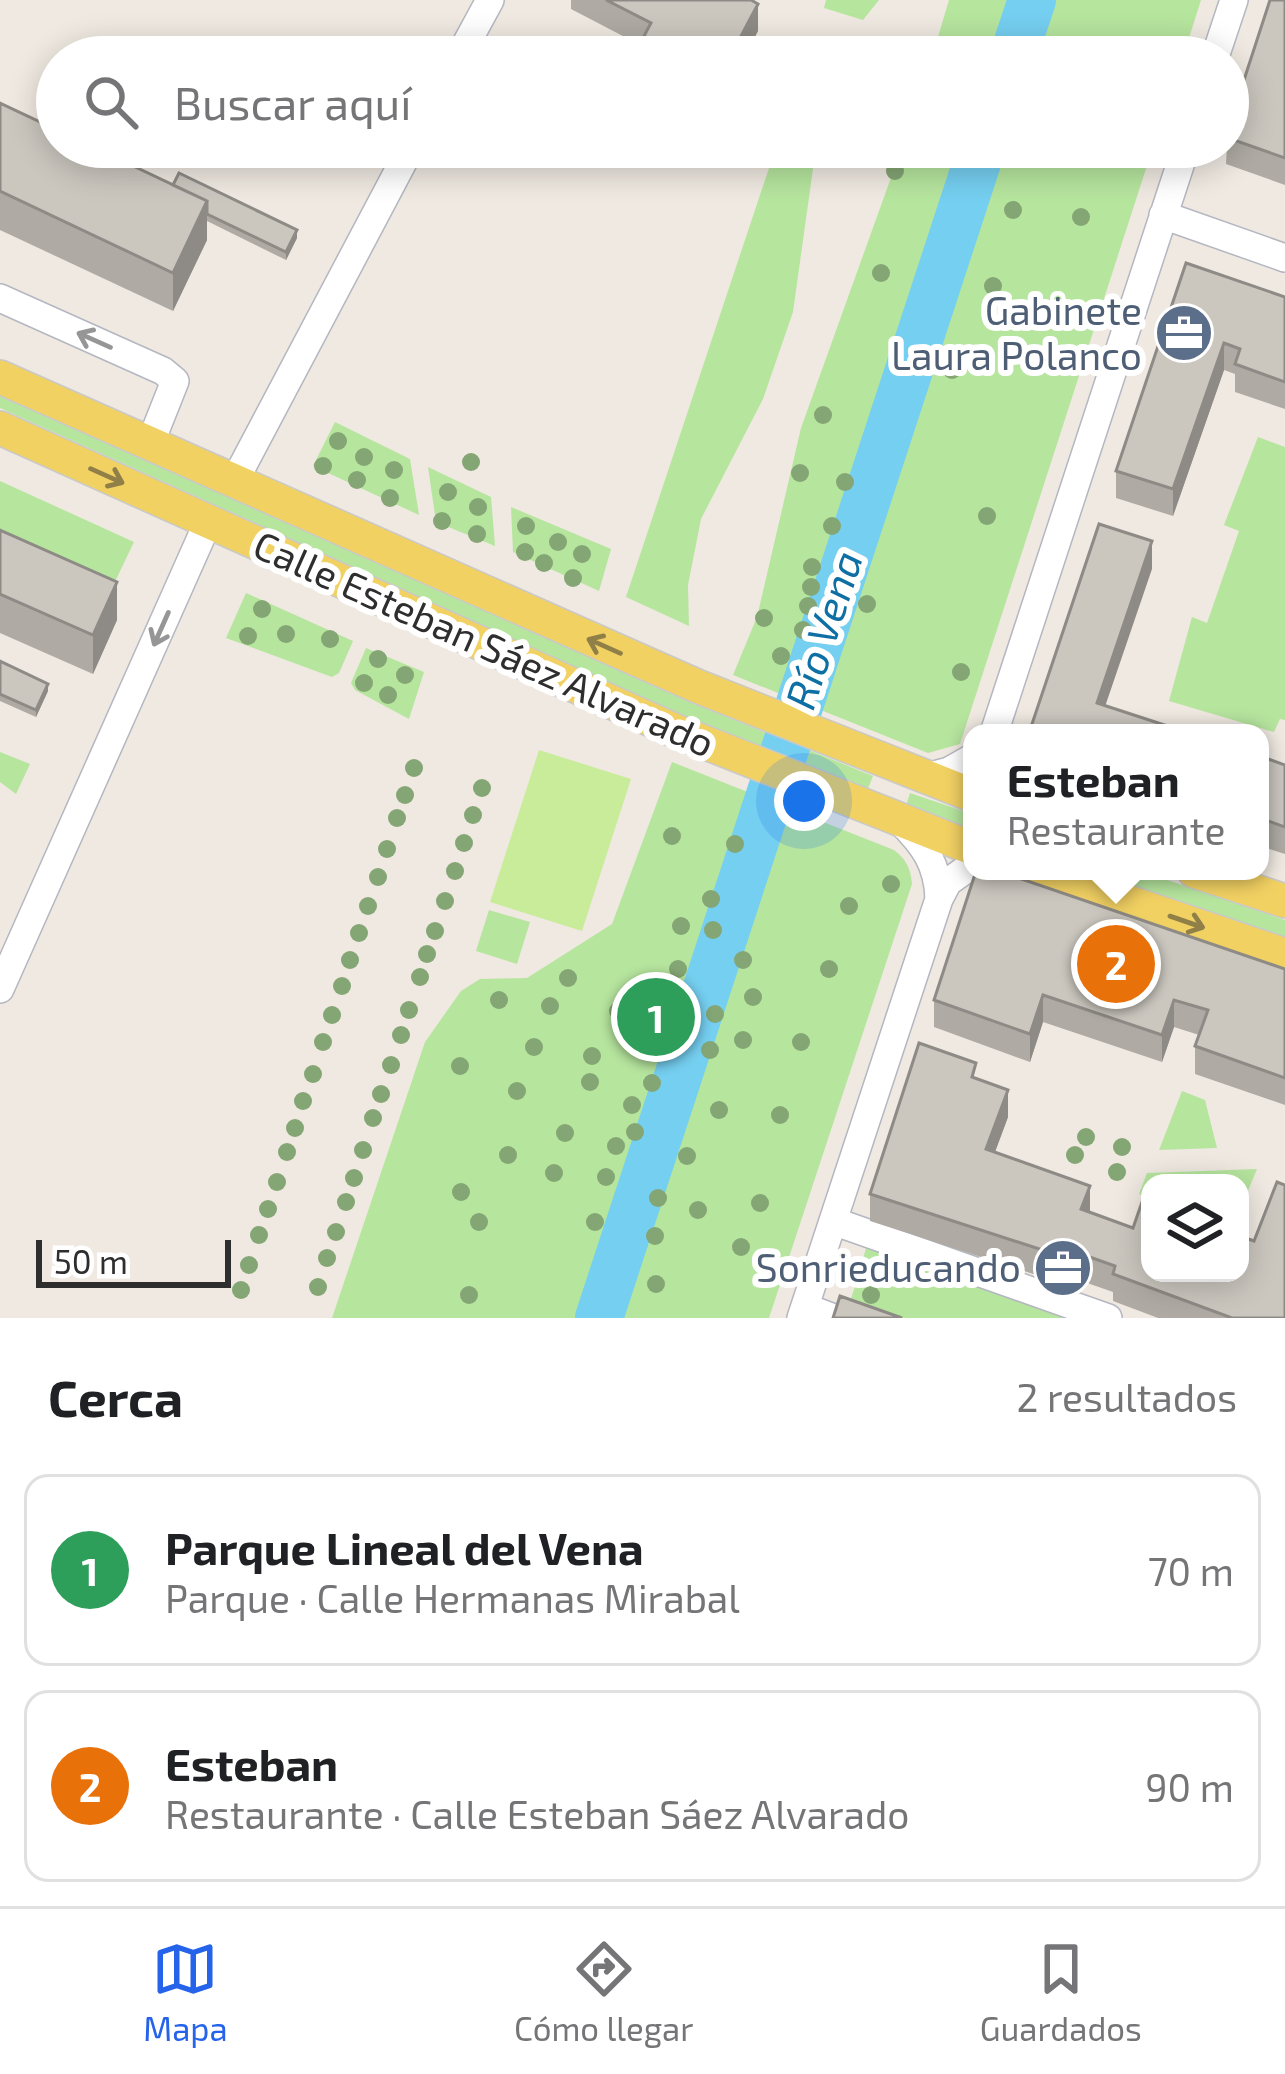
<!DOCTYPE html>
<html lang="es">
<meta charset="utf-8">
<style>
:root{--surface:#fff;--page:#f6f6f6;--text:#202124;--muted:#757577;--line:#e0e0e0;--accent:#2563eb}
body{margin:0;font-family:"Exo 2",sans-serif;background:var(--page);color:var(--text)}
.controls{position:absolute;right:36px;bottom:36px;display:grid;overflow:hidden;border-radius:24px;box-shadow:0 6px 30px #0003}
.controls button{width:108px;height:108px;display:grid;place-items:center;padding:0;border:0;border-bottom:3px solid var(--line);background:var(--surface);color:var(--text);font:60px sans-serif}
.scale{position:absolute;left:36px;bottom:30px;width:195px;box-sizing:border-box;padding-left:12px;border:6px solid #2e2e2e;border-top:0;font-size:33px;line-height:42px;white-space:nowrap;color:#2e2e2e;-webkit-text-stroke:9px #fff;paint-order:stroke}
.you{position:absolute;left:804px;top:801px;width:42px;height:42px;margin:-30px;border:9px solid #fff;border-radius:50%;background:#1a73e8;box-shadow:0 0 0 18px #1a73e833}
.badge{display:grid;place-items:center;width:78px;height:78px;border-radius:50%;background:var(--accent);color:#fff;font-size:39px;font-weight:700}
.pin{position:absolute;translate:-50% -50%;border:6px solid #fff;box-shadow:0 3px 12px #0006}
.popup{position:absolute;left:963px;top:724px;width:306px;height:156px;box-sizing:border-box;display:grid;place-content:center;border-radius:24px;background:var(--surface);filter:drop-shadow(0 3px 9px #0005);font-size:39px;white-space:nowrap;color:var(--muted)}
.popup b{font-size:45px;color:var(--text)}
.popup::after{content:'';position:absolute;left:50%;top:100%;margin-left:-24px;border:24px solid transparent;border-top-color:var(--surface)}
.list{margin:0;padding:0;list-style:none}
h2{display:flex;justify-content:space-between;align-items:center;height:156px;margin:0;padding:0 48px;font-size:51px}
h2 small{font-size:39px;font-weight:400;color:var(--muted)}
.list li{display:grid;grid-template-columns:78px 1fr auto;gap:36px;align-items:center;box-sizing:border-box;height:192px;margin:0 24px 24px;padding:0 24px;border:3px solid var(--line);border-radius:24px}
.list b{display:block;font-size:45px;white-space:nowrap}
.list p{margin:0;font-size:39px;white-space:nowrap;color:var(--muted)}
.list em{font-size:39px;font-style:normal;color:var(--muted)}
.icon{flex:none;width:66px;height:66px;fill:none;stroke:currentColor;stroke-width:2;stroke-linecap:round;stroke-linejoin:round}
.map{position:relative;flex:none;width:1285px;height:1318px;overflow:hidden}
.search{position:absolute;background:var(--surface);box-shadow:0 6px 30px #0003;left:36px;right:36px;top:36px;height:132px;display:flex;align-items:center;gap:30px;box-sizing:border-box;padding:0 42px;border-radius:66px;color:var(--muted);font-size:45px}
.sheet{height:588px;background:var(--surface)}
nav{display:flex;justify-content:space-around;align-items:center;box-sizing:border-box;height:168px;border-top:3px solid var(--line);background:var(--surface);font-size:33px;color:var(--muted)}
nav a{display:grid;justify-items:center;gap:6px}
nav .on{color:var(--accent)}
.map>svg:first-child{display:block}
.green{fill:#b6e59e}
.pitch{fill:#c9ec9a}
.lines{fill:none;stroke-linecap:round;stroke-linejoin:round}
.river{stroke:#75cff0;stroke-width:48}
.minor-casing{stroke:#b4b7c1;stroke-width:30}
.major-casing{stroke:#c9c9c9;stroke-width:36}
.minor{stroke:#fff;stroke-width:27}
.major{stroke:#f2d163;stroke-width:33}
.tree{fill:#84a574}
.wall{fill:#afaba4}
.shaded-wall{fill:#8e8b86}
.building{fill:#cbc7bf;stroke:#8e8b86;stroke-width:3}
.oneway{stroke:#969696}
.oneway2{stroke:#908048}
.labels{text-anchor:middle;stroke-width:12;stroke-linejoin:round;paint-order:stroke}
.service-label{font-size:39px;fill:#4e5e75;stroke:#fff;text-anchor:end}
.street-label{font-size:39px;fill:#2e2e2e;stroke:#fff}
.water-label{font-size:42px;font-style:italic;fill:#0d6fa3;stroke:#fff}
</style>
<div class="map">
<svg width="1285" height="1318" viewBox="0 0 1285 1318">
<rect width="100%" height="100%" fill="#efe9e1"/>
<!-- green -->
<path class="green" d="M 826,0 L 879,0 L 863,20 L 824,8 Z
M 949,0 L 1201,0 L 1183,57 L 932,57 Z
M 776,147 L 816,147 L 793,312 L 763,399 L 701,519 L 688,585 L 689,626 L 626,597 Z
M 902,147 L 1153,147 L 960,744 L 928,753 L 733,675 L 757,617 L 801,428 Z
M 0,392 L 680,698 L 873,776 L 867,791 L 706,726 L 0,408 Z
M 335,422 L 410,459 L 419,515 L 313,466 Z
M 1258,437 L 1285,447 L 1285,720 L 1280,719 L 1274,732 L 1169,701 L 1192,617 L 1207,623 L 1239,531 L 1224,525 Z
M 428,467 L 491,497 L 495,546 L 436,522 Z
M 0,481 L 134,542 L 110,592 L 0,542 Z
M 511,507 L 611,549 L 599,591 L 513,552 Z
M 246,593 L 353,641 L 339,673 L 332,677 L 226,638 Z
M 366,648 L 424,672 L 409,719 L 355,690 L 351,683 Z
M 0,752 L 30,764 L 16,794 L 0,782 Z
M 672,762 L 894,850 C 906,859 911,869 912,884 L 769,1318 L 332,1318 L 425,1042 L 461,991 L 480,979 L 527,978 L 612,924 Z
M 910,793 L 972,814 L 972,830 L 906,806 Z
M 1090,871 L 1141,871 L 1285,920 L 1285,938 Z
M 489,910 L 530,922 L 517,964 L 476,951 Z
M 1182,1091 L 1205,1100 L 1217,1148 L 1159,1150 Z
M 1257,1169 L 1240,1210 L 1240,1183 L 1150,1183 L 1150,1198 L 1139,1194 L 1147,1173 Z
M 867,1245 L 1064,1313 L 1062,1318 L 873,1318 L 848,1309 Z"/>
<!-- pitch -->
<path class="pitch" d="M 539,750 L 631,779 L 582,931 L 490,902 Z"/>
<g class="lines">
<!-- river -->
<path class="river" d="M 1013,57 L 1032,0
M 599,1318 L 982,147"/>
<!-- minor casing -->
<g class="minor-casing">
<path id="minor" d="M 459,57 L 490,0
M 1215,57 L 1234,0
M 1163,215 L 1285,258
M 0,298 L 163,371 L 175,381 L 150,444
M 234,482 L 411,147
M 994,733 L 1186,147
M 923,778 L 949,771 L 972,758
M 900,821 C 924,845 938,864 939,899
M 0,989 L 208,522
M 833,1221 L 1108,1318
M 805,1307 L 834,1318
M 801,1318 L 939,899 L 948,882 L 972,865"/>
</g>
<!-- major casing -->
<g class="major-casing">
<path id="major" d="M 0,377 L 697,686 L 972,795
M 0,428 L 676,731 L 972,848
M 1037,871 L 1285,955
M 1194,871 L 1285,901"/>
</g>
<!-- minor -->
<use href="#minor" class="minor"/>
<!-- major -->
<use href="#major" class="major"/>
</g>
<!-- trees -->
<g class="tree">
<circle cx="895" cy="171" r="9"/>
<circle cx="1013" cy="210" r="9"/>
<circle cx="1081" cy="217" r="9"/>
<circle cx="881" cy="273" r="9"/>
<circle cx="993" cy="286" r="9"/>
<circle cx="952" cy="370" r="9"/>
<circle cx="823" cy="415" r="9"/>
<circle cx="338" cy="441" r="9"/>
<circle cx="364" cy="457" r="9"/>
<circle cx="471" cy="462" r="9"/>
<circle cx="323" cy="466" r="9"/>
<circle cx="394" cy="470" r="9"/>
<circle cx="800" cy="473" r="9"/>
<circle cx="357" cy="480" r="9"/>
<circle cx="845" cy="482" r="9"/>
<circle cx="448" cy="492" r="9"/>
<circle cx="390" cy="498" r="9"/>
<circle cx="478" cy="507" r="9"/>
<circle cx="987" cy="516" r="9"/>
<circle cx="442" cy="521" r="9"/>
<circle cx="526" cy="526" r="9"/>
<circle cx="832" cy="526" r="9"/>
<circle cx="477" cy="534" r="9"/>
<circle cx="558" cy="542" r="9"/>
<circle cx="525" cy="552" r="9"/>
<circle cx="582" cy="554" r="9"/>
<circle cx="544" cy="563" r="9"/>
<circle cx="812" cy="567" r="9"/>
<circle cx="573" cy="578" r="9"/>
<circle cx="811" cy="587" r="9"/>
<circle cx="867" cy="604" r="9"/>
<circle cx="808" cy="606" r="9"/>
<circle cx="262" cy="609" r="9"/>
<circle cx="764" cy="618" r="9"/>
<circle cx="803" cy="630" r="9"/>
<circle cx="286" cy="634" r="9"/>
<circle cx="248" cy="636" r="9"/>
<circle cx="330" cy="639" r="9"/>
<circle cx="781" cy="656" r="9"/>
<circle cx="378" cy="659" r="9"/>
<circle cx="961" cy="672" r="9"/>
<circle cx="405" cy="675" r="9"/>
<circle cx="364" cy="683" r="9"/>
<circle cx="388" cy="695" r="9"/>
<circle cx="414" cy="768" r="9"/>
<circle cx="482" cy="788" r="9"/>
<circle cx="405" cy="795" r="9"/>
<circle cx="473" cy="815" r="9"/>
<circle cx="397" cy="818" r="9"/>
<circle cx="672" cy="836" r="9"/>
<circle cx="464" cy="843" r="9"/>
<circle cx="735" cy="844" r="9"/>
<circle cx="387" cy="849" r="9"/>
<circle cx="455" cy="871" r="9"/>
<circle cx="378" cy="877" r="9"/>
<circle cx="891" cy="884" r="9"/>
<circle cx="711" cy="899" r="9"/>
<circle cx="445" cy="901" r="9"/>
<circle cx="368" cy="906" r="9"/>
<circle cx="849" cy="906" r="9"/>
<circle cx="681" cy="926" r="9"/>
<circle cx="713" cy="930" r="9"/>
<circle cx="435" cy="931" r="9"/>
<circle cx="359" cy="933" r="9"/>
<circle cx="427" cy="954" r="9"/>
<circle cx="350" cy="960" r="9"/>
<circle cx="743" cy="960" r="9"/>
<circle cx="678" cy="969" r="9"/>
<circle cx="829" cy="969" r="9"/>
<circle cx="420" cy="977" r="9"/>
<circle cx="568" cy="978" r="9"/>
<circle cx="342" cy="986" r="9"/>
<circle cx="753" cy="997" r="9"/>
<circle cx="499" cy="1000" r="9"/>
<circle cx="550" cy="1006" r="9"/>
<circle cx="409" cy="1010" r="9"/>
<circle cx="618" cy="1011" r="9"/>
<circle cx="715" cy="1014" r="9"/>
<circle cx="332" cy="1015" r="9"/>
<circle cx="673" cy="1020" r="9"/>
<circle cx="401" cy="1035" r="9"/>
<circle cx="743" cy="1040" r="9"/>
<circle cx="323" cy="1042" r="9"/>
<circle cx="801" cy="1042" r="9"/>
<circle cx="534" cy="1047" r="9"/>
<circle cx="710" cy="1050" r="9"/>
<circle cx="651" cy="1053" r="9"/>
<circle cx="592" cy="1056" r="9"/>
<circle cx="391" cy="1065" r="9"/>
<circle cx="460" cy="1066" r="9"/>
<circle cx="313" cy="1074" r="9"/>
<circle cx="590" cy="1082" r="9"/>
<circle cx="652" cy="1083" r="9"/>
<circle cx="517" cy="1091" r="9"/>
<circle cx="381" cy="1094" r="9"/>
<circle cx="303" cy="1101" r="9"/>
<circle cx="632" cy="1105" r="9"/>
<circle cx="719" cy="1110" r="9"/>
<circle cx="780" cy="1115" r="9"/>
<circle cx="373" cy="1118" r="9"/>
<circle cx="295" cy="1128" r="9"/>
<circle cx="635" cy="1132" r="9"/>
<circle cx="565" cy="1133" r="9"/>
<circle cx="1086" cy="1137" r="9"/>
<circle cx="616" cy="1146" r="9"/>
<circle cx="1122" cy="1147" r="9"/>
<circle cx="363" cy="1150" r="9"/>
<circle cx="287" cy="1152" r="9"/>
<circle cx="508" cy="1155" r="9"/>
<circle cx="1075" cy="1155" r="9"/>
<circle cx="687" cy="1156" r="9"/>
<circle cx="1117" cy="1172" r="9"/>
<circle cx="554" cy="1173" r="9"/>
<circle cx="606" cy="1177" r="9"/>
<circle cx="354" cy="1178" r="9"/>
<circle cx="277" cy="1182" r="9"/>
<circle cx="461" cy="1192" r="9"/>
<circle cx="658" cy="1198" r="9"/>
<circle cx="346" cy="1202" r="9"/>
<circle cx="760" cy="1203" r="9"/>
<circle cx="268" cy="1209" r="9"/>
<circle cx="698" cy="1210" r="9"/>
<circle cx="479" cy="1222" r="9"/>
<circle cx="595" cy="1222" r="9"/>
<circle cx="336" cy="1232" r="9"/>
<circle cx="259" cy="1235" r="9"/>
<circle cx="655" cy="1236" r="9"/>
<circle cx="741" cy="1247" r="9"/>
<circle cx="327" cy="1258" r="9"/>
<circle cx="249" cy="1265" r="9"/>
<circle cx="881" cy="1275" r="9"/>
<circle cx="656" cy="1284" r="9"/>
<circle cx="318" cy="1287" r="9"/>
<circle cx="241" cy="1290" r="9"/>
<circle cx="469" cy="1295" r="9"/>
<circle cx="871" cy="1295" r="9"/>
</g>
<!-- wall -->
<path class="wall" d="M 571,0 L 751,0 L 758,31 L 744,57 L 644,57 L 644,47 L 571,9 Z
M 1285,0 L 1285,185 L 1226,164 L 1228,129 Z
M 0,103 L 173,185 L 297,238 L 286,260 L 207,221 L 207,240 L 173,311 L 0,230 Z
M 1186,263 L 1285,297 L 1285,409 L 1235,392 L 1235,374 L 1224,370 L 1173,516 L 1116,498 L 1116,471 Z
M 0,530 L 117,620 L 93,674 L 0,633 Z
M 0,661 L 48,691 L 36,717 L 0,701 Z
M 1260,756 L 1285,765 L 1285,854 L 1260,846 Z
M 1285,969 L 1285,1105 L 1195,1074 L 1195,1046 L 1199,1035 L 1174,1027 L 1162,1062 L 1043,1022 L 1030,1062 L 934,1027 L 934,1000 Z
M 976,1078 L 1008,1117 L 995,1152 L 1090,1212 L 1285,1318 L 1158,1318 L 1113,1301 L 1113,1292 L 1070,1277 L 1067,1285 L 870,1221 L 870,1194 Z"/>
<!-- shaded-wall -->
<path class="shaded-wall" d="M 758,4 L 758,31 L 744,57 L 730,57 Z
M 207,201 L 207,240 L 173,311 L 173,273 Z
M 297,230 L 297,238 L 286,260 L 286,252 Z
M 1224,343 L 1224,370 L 1173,516 L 1173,489 Z
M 1152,541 L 1152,569 L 1097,730 L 1097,703 Z
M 117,582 L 117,620 L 93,674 L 93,635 Z
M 48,684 L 48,691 L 36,717 L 36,710 Z
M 1043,995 L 1043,1022 L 1030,1062 L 1030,1034 Z
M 1174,1000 L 1174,1027 L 1162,1062 L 1162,1035 Z
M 1008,1090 L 1008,1117 L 986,1176 L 986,1149 Z
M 1090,1186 L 1090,1213 L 1081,1209 Z
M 1070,1250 L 1070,1277 L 1067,1285 L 1067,1258 Z"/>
<!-- building -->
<path class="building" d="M 606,0 L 751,0 L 758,4 L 730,57 L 685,57 L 644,36 L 651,23 Z
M 1270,0 L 1285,0 L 1285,158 L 1228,138 L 1228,129 Z
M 0,103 L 57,130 L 57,147 L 93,147 L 207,201 L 173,273 L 0,191 Z
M 179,173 L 297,230 L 286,252 L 207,214 L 207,201 L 173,185 Z
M 1186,263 L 1285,297 L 1285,382 L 1235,364 L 1240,349 L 1224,343 L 1173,489 L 1116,471 Z
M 1099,524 L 1152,541 L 1097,703 L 1189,733 L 1029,733 Z
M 0,530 L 117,582 L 93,635 L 0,594 Z
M 0,661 L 48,684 L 36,710 L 0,694 Z
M 1260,756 L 1285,765 L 1285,827 L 1260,818 Z
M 976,871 L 998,871 L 1285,969 L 1285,1078 L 1195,1046 L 1208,1010 L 1174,1000 L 1162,1035 L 1043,995 L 1030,1034 L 934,1000 Z
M 919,1043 L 976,1063 L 972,1077 L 1008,1090 L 986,1149 L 1090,1186 L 1081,1209 L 1133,1228 L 1142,1202 L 1150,1205 L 1150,1273 L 1240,1273 L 1240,1236 L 1254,1241 L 1277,1182 L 1285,1185 L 1285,1318 L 1232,1318 L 1113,1274 L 1115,1266 L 1070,1250 L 1067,1258 L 870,1194 Z
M 840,1296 L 902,1318 L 833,1318 Z"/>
<!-- one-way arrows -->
<defs><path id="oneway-shaft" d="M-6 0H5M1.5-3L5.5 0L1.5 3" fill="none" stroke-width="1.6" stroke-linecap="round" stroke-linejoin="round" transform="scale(3)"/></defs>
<g class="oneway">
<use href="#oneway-shaft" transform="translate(94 340) rotate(-156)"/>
<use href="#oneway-shaft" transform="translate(161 629) rotate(114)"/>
</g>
<g class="oneway2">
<use href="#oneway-shaft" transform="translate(107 476) rotate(24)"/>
<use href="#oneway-shaft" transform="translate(604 646) rotate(-156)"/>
<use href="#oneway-shaft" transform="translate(1187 922) rotate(19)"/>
</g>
<!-- icons -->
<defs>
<g id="office-disc" transform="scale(3)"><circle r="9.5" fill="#5c6f8a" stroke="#fff"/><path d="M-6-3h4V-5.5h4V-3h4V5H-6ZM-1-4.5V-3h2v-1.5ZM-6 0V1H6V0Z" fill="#fff"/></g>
</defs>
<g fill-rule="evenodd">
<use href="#office-disc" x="1184" y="333"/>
<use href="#office-disc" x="1063" y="1268"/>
</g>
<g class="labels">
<!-- service labels -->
<g class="service-label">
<text x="1142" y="325">Gabinete<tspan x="1142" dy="45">Laura Polanco</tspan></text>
<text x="1021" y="1282">Sonrieducando</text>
</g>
<!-- street labels -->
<g class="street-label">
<text transform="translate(484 644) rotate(24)" y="14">Calle Esteban Sáez Alvarado</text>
</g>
<!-- water labels -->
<g class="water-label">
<text transform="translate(824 630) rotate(-72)" y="15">Río Vena</text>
</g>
</g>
</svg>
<div class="controls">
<button><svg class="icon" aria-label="layers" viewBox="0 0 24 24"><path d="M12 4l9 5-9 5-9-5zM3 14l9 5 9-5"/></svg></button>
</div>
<div class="scale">50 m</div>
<div class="you"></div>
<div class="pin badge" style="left:656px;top:1017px;background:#2e9e5b">1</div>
<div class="pin badge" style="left:1116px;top:964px;background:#e8710a">2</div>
<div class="popup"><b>Esteban</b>Restaurante</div>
<div class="search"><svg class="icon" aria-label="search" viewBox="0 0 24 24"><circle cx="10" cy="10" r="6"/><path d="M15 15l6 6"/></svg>Buscar aquí</div>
</div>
<section class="sheet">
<h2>Cerca<small>2 resultados</small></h2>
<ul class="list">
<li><span class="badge" style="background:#2e9e5b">1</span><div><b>Parque Lineal del Vena</b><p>Parque · Calle Hermanas Mirabal</p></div><em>70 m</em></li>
<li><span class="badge" style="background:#e8710a">2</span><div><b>Esteban</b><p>Restaurante · Calle Esteban Sáez Alvarado</p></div><em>90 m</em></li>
</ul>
</section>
<nav>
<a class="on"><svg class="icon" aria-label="map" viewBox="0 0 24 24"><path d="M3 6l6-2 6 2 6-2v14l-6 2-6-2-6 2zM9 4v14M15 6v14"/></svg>Mapa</a>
<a><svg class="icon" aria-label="directions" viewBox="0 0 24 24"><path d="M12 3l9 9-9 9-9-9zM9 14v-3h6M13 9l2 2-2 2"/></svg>Cómo llegar</a>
<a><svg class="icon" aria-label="saved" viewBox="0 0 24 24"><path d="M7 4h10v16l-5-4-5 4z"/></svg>Guardados</a>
</nav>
